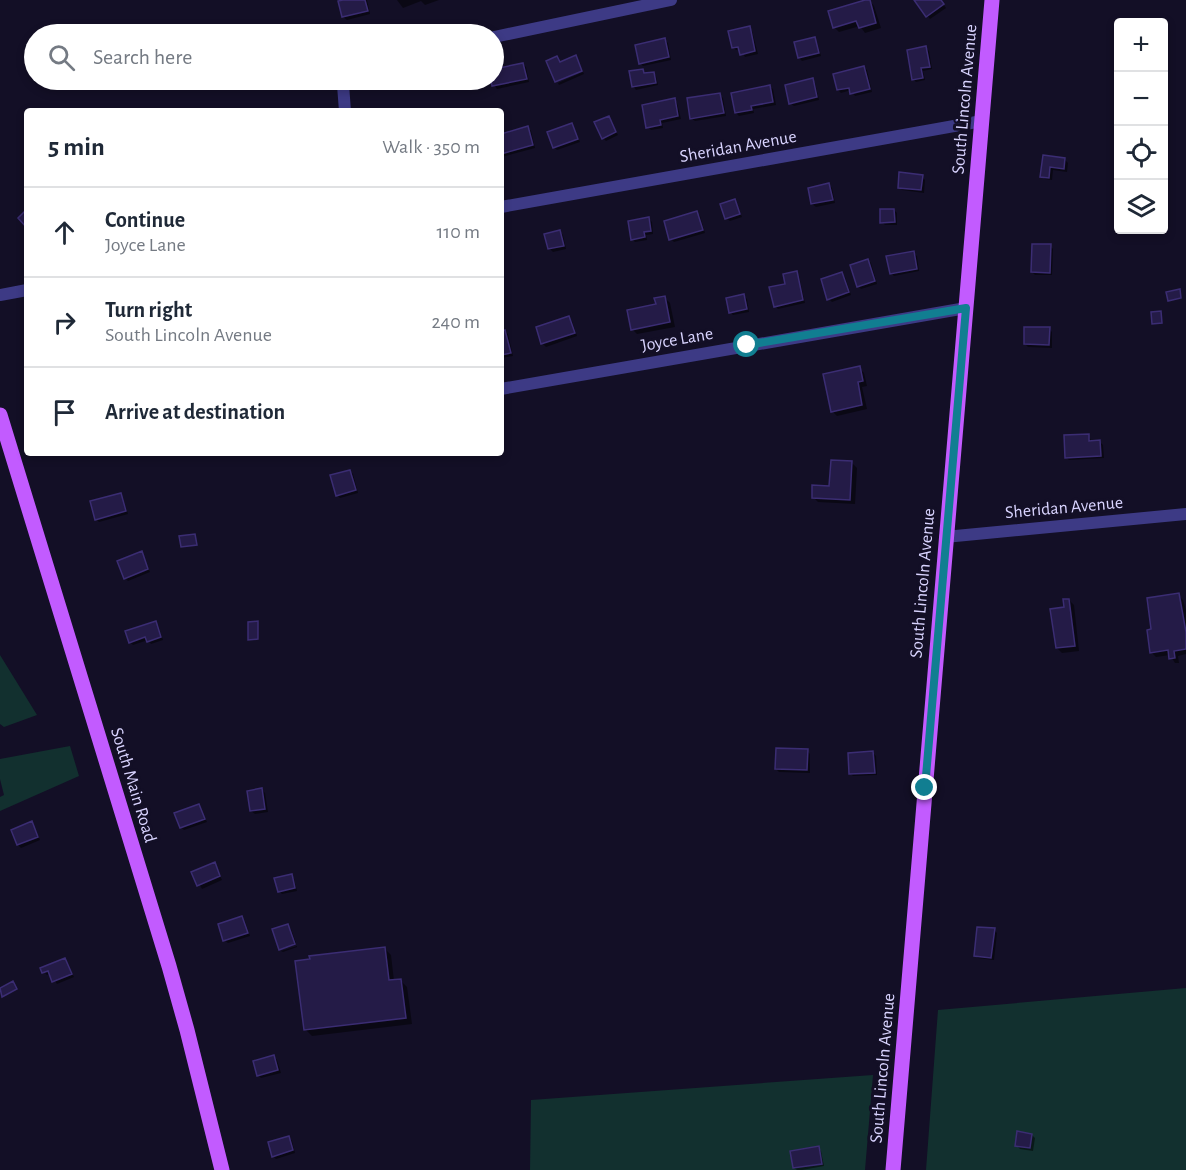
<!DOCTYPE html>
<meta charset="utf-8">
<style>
:root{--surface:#fff;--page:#f2f2f3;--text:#1f2937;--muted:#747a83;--line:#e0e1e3}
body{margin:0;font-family:"Alegreya Sans",sans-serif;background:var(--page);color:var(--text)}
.controls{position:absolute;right:18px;top:18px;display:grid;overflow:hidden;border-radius:6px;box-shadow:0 3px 9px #0003}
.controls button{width:54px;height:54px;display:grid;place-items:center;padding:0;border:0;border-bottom:2px solid var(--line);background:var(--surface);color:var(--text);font:30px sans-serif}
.stop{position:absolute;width:18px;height:18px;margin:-14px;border:4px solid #117e91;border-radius:50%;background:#fff}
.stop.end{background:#117e91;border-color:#fff;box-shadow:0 2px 6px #0008}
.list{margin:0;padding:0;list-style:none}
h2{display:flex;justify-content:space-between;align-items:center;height:78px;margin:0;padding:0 24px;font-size:26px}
h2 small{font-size:20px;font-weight:400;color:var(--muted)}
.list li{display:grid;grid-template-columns:39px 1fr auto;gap:18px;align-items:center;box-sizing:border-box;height:90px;padding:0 24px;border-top:2px solid var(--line)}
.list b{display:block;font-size:22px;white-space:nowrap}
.list p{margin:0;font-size:20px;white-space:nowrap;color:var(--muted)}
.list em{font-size:20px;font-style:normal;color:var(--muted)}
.icon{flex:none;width:33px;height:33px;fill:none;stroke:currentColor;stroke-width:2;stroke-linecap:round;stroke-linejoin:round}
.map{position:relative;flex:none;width:1186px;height:1170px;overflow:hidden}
.search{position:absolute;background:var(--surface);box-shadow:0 3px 9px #0003;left:24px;top:24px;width:480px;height:66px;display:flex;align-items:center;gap:15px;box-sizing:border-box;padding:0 21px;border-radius:33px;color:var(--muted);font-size:22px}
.panel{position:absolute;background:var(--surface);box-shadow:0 3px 9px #0003;left:24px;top:108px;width:480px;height:348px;border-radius:6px}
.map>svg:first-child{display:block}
.green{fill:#12302f}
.shadow{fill:#0007}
.building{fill:#241b47;stroke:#3b2d73;stroke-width:1.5}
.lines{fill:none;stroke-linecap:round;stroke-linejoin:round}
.minor{stroke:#3d3a85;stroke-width:12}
.primary{stroke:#c25bff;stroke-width:15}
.route{stroke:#117e91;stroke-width:8}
.labels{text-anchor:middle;stroke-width:6;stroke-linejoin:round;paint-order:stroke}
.street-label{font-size:18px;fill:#d9d4ff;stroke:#130f26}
</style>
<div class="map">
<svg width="1186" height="1170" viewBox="0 0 1186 1170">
<rect width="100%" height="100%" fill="#130f26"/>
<!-- green -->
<path class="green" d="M 0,655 L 37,715 L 4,727 L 0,724 Z
M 70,746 L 79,776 L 0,811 L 0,797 L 4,795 L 0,779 L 0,759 Z
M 1186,988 L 1186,1170 L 926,1170 L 938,1010 Z
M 873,1075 L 865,1170 L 530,1170 L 531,1100 Z"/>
<!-- shadow -->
<path class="shadow" d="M 349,0 L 367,0 L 370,14 L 347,20 L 343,17 L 340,2 Z
M 397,0 L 439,0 L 425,5 L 421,1 L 403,8 Z
M 869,0 L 874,6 L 881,28 L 865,33 L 860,26 L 839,32 L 834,27 Z
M 916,0 L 940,0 L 946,8 L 930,19 Z
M 749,28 L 752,31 L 758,54 L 745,57 L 740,49 L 736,50 L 733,47 Z
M 814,39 L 817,42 L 821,56 L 802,61 L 799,58 L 796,43 Z
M 665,40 L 668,43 L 671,60 L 643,66 L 640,63 Z
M 926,48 L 929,51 L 932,69 L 923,71 L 925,80 L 916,82 L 913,79 Z
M 523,64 L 526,67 L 529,82 L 497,89 L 494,85 L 494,70 Z
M 864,67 L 867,70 L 872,92 L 855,96 L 851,90 L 841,93 L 838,90 Z
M 643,70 L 646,73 L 653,73 L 656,76 L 658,85 L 636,90 L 633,86 Z
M 583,72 L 584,74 L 559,85 L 558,83 Z
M 812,80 L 815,83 L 819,100 L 794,106 L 790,103 Z
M 769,86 L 773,89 L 776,105 L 753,109 L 754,113 L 739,116 L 736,113 Z
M 720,95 L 723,98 L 726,116 L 695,121 L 691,118 Z
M 674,100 L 677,103 L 681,119 L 662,123 L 663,128 L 651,130 L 648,127 Z
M 608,118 L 618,135 L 606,141 L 603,138 Z
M 572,125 L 580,142 L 557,150 L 554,147 Z
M 528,128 L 531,131 L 535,148 L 502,157 L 501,135 Z
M 1044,157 L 1065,160 L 1068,163 L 1067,172 L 1053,170 L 1052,180 L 1045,179 L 1042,176 Z
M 922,177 L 925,180 L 924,193 L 902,190 L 899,187 Z
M 829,185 L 832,188 L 835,203 L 816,207 L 812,204 Z
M 734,200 L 742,217 L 730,221 L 726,218 Z
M 894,210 L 897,213 L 897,225 L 885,225 L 882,222 Z
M 697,213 L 700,216 L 705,233 L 674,242 L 671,239 Z
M 649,219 L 652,222 L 653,234 L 646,235 L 647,240 L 635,242 L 632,239 Z
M 560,232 L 563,235 L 566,249 L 553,252 L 550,249 Z
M 1050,246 L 1053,249 L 1052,275 L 1035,275 L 1032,272 Z
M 913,253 L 917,256 L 919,271 L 894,276 L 891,273 Z
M 868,260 L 871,263 L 877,284 L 861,289 L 858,286 Z
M 796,273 L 799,276 L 805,303 L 778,309 L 775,306 Z
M 842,274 L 845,277 L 851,295 L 832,302 L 829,299 Z
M 744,296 L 747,299 L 749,312 L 733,315 L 730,312 Z
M 665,298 L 670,303 L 675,327 L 637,334 L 632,329 Z
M 569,318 L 572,321 L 577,336 L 546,347 L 543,344 L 538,328 Z
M 1049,329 L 1052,332 L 1052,348 L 1028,347 L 1025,344 Z
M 505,331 L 508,334 L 513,356 L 501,358 L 501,332 Z
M 859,368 L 864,373 L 867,386 L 862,387 L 867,409 L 837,416 L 832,411 Z
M 1088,435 L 1092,442 L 1100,442 L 1103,445 L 1104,458 L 1069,460 L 1066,457 Z
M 852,463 L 857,468 L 855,504 L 818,502 L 813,497 L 831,488 Z
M 350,471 L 353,474 L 358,493 L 340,498 L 337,495 Z
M 120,495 L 123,498 L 128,514 L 99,522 L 96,519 Z
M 141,553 L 150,572 L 128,581 L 125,578 Z
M 1178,595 L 1183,600 L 1186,610 L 1186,654 L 1178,656 L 1179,663 L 1175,663 L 1170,655 L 1156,657 L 1151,652 Z
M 1069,600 L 1074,605 L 1079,651 L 1062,653 L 1057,648 Z
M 155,622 L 158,625 L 163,640 L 151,644 L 148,640 L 133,645 L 130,642 Z
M 258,623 L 259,640 L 251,640 L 250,639 Z
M 807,751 L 810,754 L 810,773 L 779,772 L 776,769 Z
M 873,753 L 876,756 L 877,775 L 853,776 L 850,773 Z
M 262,790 L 265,793 L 268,812 L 255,814 L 251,811 Z
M 199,806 L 207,822 L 184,830 L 181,827 Z
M 32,823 L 40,840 L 21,848 L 18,845 Z
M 214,864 L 222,880 L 202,889 L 193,873 Z
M 291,876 L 294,879 L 297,891 L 282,894 L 279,891 Z
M 242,917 L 245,921 L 250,936 L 228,943 L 224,940 Z
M 288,926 L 291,929 L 296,943 L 280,948 Z
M 994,930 L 997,933 L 994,960 L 978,958 L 975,955 Z
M 297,946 L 297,947 L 283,952 L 281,951 Z
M 384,948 L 391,955 L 394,981 L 400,980 L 407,987 L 412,1024 L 312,1036 L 305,1029 Z
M 65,960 L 74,977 L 57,984 L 50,974 L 47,975 L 44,972 Z
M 274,1057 L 277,1060 L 281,1073 L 261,1078 L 258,1075 Z
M 1032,1135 L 1035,1138 L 1033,1151 L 1020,1149 L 1017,1146 Z
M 289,1137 L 292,1141 L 295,1153 L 276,1159 L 273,1156 Z
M 818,1148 L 821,1151 L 824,1166 L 802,1170 L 797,1170 L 794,1168 Z"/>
<!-- building -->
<path class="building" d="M 343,0 L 365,0 L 368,11 L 342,17 L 338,1 Z
M 865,0 L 870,0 L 876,23 L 859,28 L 856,21 L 833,28 L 828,11 Z
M 914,0 L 941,0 L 944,4 L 926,17 Z
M 750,26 L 755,51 L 740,55 L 738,47 L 732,48 L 728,31 Z
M 815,37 L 819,53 L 798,58 L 794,42 Z
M 665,38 L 669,57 L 639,64 L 635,45 Z
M 926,46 L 930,67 L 921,68 L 923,78 L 912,80 L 907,50 Z
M 576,55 L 582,71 L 555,82 L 546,61 L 557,56 L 560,62 Z
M 523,63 L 527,79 L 492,86 L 491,80 L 494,80 L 494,69 Z
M 864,66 L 870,89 L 850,94 L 849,88 L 837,90 L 833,74 Z
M 643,69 L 644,73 L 654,72 L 656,83 L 632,87 L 629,71 Z
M 813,78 L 817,97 L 789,104 L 785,85 Z
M 770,85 L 773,102 L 751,106 L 752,110 L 735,113 L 731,93 Z
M 720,93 L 724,113 L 690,119 L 687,98 Z
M 675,98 L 678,116 L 660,120 L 661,125 L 646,128 L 642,105 Z
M 609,116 L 616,132 L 602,139 L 594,122 Z
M 572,123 L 578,139 L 553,148 L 547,132 Z
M 528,126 L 533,145 L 501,154 L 501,134 Z
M 1043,155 L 1065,158 L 1064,169 L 1050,167 L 1049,178 L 1040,177 Z
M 899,172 L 923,175 L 921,190 L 898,188 Z
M 829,183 L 833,200 L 811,204 L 808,188 Z
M 735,199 L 740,214 L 725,219 L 720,204 Z
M 27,209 L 27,228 L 18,218 Z
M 880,209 L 894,209 L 895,222 L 880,223 Z
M 697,211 L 703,230 L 669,240 L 664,221 Z
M 649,217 L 651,231 L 644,232 L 645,237 L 631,240 L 628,221 Z
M 560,230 L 564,246 L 548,249 L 544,234 Z
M 1032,244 L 1051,244 L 1050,273 L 1031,272 Z
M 914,251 L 917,269 L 890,274 L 886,256 Z
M 868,259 L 875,281 L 857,287 L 850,265 Z
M 797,271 L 803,300 L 774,307 L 769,287 L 785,284 L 783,274 Z
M 842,272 L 849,292 L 827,300 L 821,279 Z
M 1180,289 L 1181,298 L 1168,301 L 1166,292 Z
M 744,294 L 747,309 L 729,313 L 726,298 Z
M 665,296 L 670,322 L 631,330 L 627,310 L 656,304 L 654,298 Z
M 1161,311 L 1162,323 L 1152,324 L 1151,312 Z
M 569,316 L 575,333 L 541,344 L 536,327 Z
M 1024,327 L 1050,327 L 1049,345 L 1024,344 Z
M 505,330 L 511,353 L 501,355 L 501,331 Z
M 860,366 L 863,381 L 858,382 L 862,405 L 831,412 L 823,374 Z
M 1089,434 L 1089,441 L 1100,440 L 1101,456 L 1065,458 L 1064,435 Z
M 831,460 L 852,461 L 850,500 L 812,498 L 812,485 L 829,486 Z
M 350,470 L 356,490 L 336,496 L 330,475 Z
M 121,493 L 126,511 L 95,520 L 90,501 Z
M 195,534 L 197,545 L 181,547 L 179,536 Z
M 142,551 L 148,569 L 124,579 L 117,561 Z
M 1179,593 L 1186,632 L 1186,649 L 1174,651 L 1175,658 L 1169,659 L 1168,650 L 1150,653 L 1147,630 L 1151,629 L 1147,598 Z
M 1063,599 L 1069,599 L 1075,646 L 1056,648 L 1050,609 L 1064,607 Z
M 156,621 L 161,637 L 147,642 L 145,637 L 129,643 L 125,631 Z
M 258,621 L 258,639 L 248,640 L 248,622 Z
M 776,748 L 808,749 L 807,770 L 775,769 Z
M 873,751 L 875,773 L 849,774 L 848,753 Z
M 262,788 L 265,809 L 250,811 L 247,791 Z
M 199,804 L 205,819 L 180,828 L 174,813 Z
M 32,821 L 38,837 L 17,845 L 11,830 Z
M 215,862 L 220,876 L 197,886 L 191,872 Z
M 292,874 L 295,888 L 278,892 L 274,878 Z
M 242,916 L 248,933 L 223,941 L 218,924 Z
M 288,924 L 295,944 L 279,950 L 272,929 Z
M 977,927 L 995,928 L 991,958 L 974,956 Z
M 385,947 L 389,980 L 401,979 L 406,1018 L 304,1030 L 295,961 L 310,959 L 309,956 Z
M 65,958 L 72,974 L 52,982 L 48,971 L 42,973 L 40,968 Z
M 13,981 L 17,989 L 2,997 L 0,988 Z
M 274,1055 L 278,1070 L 257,1076 L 253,1061 Z
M 1017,1131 L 1032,1134 L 1030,1148 L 1015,1146 Z
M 289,1136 L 293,1150 L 272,1157 L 268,1142 Z
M 819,1146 L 822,1164 L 793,1168 L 790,1151 Z"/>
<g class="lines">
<!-- minor -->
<path class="minor" d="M 494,37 L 671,0
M 345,111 L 343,85 L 345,80
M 501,207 L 982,121
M 0,295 L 27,290
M 501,389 L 966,308
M 945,537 L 1186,514"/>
<!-- primary -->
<path class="primary" d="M 0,415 L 169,966 L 187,1030 L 222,1170
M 893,1170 L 992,0"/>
</g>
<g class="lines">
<!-- route -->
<path class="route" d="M 747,345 L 966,308 L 925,788"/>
</g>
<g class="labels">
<!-- street labels -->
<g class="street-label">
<text transform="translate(964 99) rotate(-85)" y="6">South Lincoln Avenue</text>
<text transform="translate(738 146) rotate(-10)" y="6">Sheridan Avenue</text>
<text transform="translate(677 339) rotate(-10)" y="6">Joyce Lane</text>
<text transform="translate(1064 507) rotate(-5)" y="6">Sheridan Avenue</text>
<text transform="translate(922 583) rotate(-85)" y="6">South Lincoln Avenue</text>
<text transform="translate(134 785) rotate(73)" y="6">South Main Road</text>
<text transform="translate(882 1068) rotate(-85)" y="6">South Lincoln Avenue</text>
</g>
</g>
</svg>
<div class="controls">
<button>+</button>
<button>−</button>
<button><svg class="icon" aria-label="locate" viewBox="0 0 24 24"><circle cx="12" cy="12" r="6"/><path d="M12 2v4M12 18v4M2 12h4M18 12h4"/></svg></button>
<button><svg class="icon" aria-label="layers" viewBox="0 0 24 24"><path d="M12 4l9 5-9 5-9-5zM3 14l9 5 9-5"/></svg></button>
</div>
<div class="stop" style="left:747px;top:345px"></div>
<div class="stop end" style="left:925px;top:788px"></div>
<div class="search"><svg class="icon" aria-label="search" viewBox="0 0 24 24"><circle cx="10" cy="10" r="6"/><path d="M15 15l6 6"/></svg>Search here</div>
<section class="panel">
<h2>5 min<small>Walk · 350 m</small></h2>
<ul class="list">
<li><svg class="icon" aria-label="ahead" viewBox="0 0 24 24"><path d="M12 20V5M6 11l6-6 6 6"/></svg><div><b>Continue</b><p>Joyce Lane</p></div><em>110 m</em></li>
<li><svg class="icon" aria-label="right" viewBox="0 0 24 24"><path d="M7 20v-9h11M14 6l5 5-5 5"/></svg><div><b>Turn right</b><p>South Lincoln Avenue</p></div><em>240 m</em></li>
<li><svg class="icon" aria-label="arrive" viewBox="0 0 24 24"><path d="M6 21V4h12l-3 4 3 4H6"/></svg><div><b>Arrive at destination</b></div></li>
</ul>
</section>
</div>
